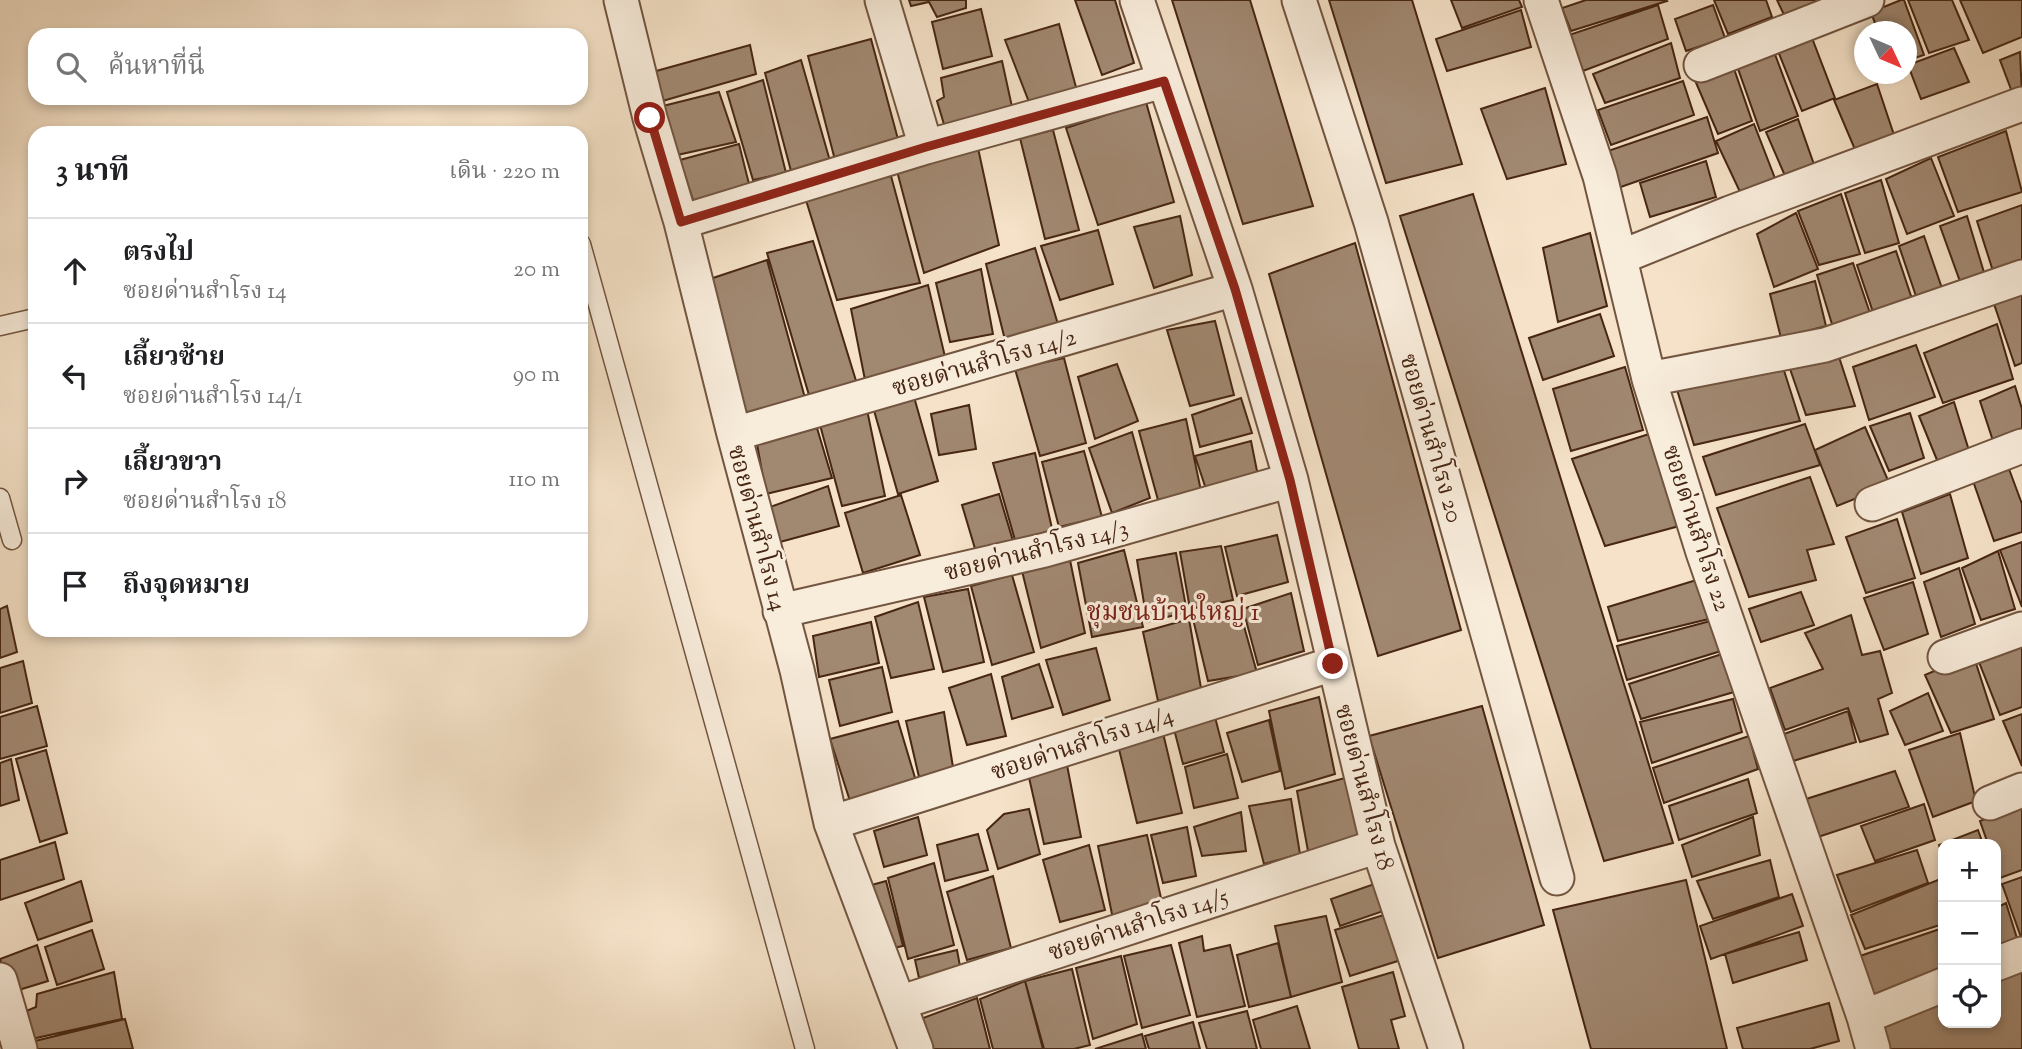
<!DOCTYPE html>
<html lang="th">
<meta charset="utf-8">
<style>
:root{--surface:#fff;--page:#f6f6f6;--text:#202124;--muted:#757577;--line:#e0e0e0}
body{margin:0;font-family:"Sorts Mill Goudy","Noto Serif Thai",serif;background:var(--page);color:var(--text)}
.controls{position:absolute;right:21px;bottom:21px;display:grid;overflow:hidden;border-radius:14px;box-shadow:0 4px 10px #0003}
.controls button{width:63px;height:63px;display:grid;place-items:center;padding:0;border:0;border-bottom:2px solid var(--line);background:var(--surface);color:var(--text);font:35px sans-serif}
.compass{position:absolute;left:1854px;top:21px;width:63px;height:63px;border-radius:50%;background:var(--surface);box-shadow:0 4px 10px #0003;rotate:134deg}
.stop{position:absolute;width:21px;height:21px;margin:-16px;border:5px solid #8f2418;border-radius:50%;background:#fff}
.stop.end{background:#8f2418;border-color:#fff;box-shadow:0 2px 7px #0008}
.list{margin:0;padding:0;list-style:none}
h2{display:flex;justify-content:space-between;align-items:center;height:91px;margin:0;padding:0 28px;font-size:30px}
h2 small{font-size:23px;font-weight:400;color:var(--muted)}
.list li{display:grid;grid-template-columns:46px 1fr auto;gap:21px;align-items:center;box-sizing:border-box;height:105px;padding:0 28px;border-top:2px solid var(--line)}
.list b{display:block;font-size:26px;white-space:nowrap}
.list p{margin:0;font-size:23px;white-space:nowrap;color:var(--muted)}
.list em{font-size:23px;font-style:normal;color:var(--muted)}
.icon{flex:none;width:38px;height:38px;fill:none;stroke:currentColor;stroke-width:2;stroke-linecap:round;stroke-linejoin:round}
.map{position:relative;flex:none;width:2022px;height:1049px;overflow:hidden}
.search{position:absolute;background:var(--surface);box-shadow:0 4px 10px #0003;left:28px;top:28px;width:560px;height:77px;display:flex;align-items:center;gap:18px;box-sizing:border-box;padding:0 24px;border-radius:21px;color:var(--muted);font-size:26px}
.panel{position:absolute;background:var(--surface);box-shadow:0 4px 10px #0003;left:28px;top:126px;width:560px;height:511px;border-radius:21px}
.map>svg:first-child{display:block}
.building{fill:#a18871;stroke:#472613;stroke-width:2}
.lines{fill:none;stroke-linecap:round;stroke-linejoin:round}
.service-casing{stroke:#725540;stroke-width:21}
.minor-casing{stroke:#725540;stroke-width:37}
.service{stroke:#f8ecdb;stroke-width:18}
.minor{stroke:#f8ecdb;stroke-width:33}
.route{stroke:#8f2418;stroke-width:9}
.labels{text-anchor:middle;stroke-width:6;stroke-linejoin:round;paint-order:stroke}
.street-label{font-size:24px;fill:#472613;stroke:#f8ecdb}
.neighbourhood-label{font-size:26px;fill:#7a1f14;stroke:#f8ecdb}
</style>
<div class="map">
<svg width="2022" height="1049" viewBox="0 0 2022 1049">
<rect width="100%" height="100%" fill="#f5e2c8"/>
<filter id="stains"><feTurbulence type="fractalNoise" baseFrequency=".00286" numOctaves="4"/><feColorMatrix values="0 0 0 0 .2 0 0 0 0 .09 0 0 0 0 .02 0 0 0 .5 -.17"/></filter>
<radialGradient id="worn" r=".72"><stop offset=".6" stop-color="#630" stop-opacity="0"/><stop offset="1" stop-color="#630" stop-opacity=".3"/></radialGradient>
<!-- building -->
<path class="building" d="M 909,0 L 966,0 L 966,8 L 937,17 L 929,2 L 911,6 Z
M 1075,0 L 1115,0 L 1134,63 L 1102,75 Z
M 1172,0 L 1250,0 L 1313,206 L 1243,224 Z
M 1329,0 L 1412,0 L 1462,164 L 1386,183 Z
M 1451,0 L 1519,0 L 1522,7 L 1462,28 Z
M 1586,0 L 1666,0 L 1667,1 L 1571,31 L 1562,8 Z
M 1714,0 L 1766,0 L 1772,17 L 1728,34 Z
M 1777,0 L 1821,0 L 1822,5 L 1786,19 Z
M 1901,0 L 1904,0 L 1924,55 L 1906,61 L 1906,32 L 1878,32 L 1871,12 Z
M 1908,0 L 1952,0 L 1969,40 L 1929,53 Z
M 1960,0 L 2022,0 L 2022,37 L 1983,53 Z
M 1658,5 L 1668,39 L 1583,71 L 1569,35 Z
M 1713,5 L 1725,38 L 1686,51 L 1675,19 Z
M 981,9 L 992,56 L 943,69 L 932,22 Z
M 1521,10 L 1531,47 L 1447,71 L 1436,39 Z
M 1059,24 L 1077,91 L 1029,102 L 1005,40 Z
M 1812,38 L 1835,98 L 1802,111 L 1778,51 Z
M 871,39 L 899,143 L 835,160 L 808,56 Z
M 1671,43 L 1680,78 L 1605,103 L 1593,74 Z
M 750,45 L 756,74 L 659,102 L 649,73 Z
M 1954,48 L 1969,82 L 1921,99 L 1908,65 Z
M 1773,49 L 1798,116 L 1760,131 L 1736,63 Z
M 2020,52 L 2022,97 L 2015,100 L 2000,60 Z
M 801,60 L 830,161 L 791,171 L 765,73 Z
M 1002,61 L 1014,116 L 946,131 L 937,101 L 944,97 L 941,78 Z
M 1732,63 L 1752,121 L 1718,134 L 1694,78 Z
M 763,80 L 786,173 L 753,180 L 727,92 Z
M 1683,81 L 1694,115 L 1611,145 L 1598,110 Z
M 1877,84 L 1897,144 L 1859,159 L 1834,100 Z
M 1545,88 L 1566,164 L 1507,179 L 1481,109 Z
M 719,92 L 736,142 L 677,155 L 659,107 Z
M 1146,102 L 1174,202 L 1098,225 L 1066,128 Z
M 1707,117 L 1718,153 L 1615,189 L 1602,153 Z
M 1798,119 L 1817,173 L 1789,185 L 1766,132 Z
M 1754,124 L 1776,181 L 1741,194 L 1716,141 Z
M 1053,130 L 1079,230 L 1045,239 L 1020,138 Z
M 2006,131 L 2022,192 L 1958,212 L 1938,157 Z
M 739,144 L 750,188 L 694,203 L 680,160 Z
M 978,148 L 999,245 L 924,273 L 897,171 Z
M 1931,158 L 1954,216 L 1907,234 L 1886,179 Z
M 1706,161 L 1716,197 L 1650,217 L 1640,183 Z
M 891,176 L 920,283 L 837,300 L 805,197 Z
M 1881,180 L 1899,243 L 1865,253 L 1845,193 Z
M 1473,194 L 1673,843 L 1604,861 L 1400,216 Z
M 1841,194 L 1860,254 L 1819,265 L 1798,211 Z
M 2022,205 L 2022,262 L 1993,271 L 1977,221 Z
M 1796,213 L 1818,269 L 1774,287 L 1757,234 Z
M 1180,216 L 1192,275 L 1154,288 L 1134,227 Z
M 1967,216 L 1986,279 L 1962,287 L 1940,226 Z
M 1098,230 L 1113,284 L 1060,300 L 1041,246 Z
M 1590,233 L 1607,306 L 1558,322 L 1543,248 Z
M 1924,236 L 1944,294 L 1918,302 L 1899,246 Z
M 813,241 L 857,384 L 809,395 L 767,253 Z
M 1355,243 L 1461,630 L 1378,656 L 1269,274 Z
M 1035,248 L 1060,331 L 1006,344 L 986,264 Z
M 1896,251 L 1913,302 L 1875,318 L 1857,265 Z
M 767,260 L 805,398 L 741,416 L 710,279 Z
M 1853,263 L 1873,322 L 1835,334 L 1817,275 Z
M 981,269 L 993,334 L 950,342 L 936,283 Z
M 1815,281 L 1826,326 L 1781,338 L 1770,294 Z
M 928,285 L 946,361 L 865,380 L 851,309 Z
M 2022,293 L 2022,363 L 2015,366 L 1993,301 Z
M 1600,314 L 1614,356 L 1543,380 L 1529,338 Z
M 1215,321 L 1234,395 L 1190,406 L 1167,330 Z
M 1997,324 L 2013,379 L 1943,403 L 1924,353 Z
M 1916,345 L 1935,397 L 1869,420 L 1853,367 Z
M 1839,357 L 1855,406 L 1806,415 L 1789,366 Z
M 1064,358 L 1086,443 L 1040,456 L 1015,369 Z
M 1781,361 L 1800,421 L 1694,445 L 1674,380 Z
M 1117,364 L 1138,421 L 1095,439 L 1078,377 Z
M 1625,367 L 1643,430 L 1571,451 L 1553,389 Z
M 2015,386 L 2022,409 L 2022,438 L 1995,447 L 1980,401 Z
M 914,397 L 938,481 L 898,494 L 873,407 Z
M 1241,398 L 1252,433 L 1200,447 L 1192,415 Z
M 1954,402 L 1970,454 L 1939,465 L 1919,416 Z
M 969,405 L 976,449 L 939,455 L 931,414 Z
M 867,410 L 885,496 L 842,506 L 820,425 Z
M 1910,413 L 1924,458 L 1889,471 L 1870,426 Z
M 1186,419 L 1201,491 L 1158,500 L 1139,431 Z
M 1805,424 L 1820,465 L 1716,495 L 1703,457 Z
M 1865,427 L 1890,485 L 1837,506 L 1815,450 Z
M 817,428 L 832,478 L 766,494 L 757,444 Z
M 1132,432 L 1150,498 L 1112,513 L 1089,448 Z
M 1652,433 L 1683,525 L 1605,546 L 1572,459 Z
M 1251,441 L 1258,476 L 1207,492 L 1195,456 Z
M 1084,451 L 1102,517 L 1059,527 L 1042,462 Z
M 1035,453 L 1053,533 L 1015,540 L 993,463 Z
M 2009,469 L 2022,504 L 2022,532 L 1994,541 L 1973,481 Z
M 1810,477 L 1834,544 L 1807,550 L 1816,580 L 1749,597 L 1717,508 Z
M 828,486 L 839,526 L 780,542 L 770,507 Z
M 999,494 L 1013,541 L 976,552 L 962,505 Z
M 1950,494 L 1968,558 L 1921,574 L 1902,512 Z
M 901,495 L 920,555 L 863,573 L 845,513 Z
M 1897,519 L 1915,578 L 1866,593 L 1846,537 Z
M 1277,535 L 1288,582 L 1237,596 L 1225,547 Z
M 2022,542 L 2022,607 L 2000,550 Z
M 1221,546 L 1233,600 L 1190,609 L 1180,552 Z
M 1124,550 L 1143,627 L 1092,637 L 1078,563 Z
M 1998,551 L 2015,609 L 1981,620 L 1962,568 Z
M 1176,553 L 1187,612 L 1147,622 L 1137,560 Z
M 1070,560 L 1085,633 L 1041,648 L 1022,571 Z
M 1959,568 L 1975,624 L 1941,637 L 1924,582 Z
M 1012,575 L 1034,652 L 992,665 L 971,586 Z
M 1703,578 L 1713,618 L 1618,641 L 1608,607 Z
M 1913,582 L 1928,634 L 1884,650 L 1864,598 Z
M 968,589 L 984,662 L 943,672 L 924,597 Z
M 1801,592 L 1814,625 L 1761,642 L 1749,609 Z
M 1291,593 L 1304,651 L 1258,665 L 1243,609 Z
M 918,602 L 934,669 L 891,678 L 875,617 Z
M 7,606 L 17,652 L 0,658 L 0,609 Z
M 1239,608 L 1257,673 L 1208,681 L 1193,619 Z
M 1851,615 L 1862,655 L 1880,651 L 1892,693 L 1878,699 L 1888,734 L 1860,742 L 1848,708 L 1785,730 L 1770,688 L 1823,669 L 1805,633 Z
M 1189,619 L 1201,688 L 1158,701 L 1143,632 Z
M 1714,620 L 1721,651 L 1627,680 L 1617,646 Z
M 871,622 L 879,663 L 819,677 L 813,636 Z
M 2022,642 L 2022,707 L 2000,715 L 1977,657 Z
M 1096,648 L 1110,700 L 1063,715 L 1046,660 Z
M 1722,654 L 1734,692 L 1641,719 L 1629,684 Z
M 1973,654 L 1994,719 L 1951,733 L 1925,675 Z
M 23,661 L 32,703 L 0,713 L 0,668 Z
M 1039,664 L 1053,707 L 1012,719 L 1002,677 Z
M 882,667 L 892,712 L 840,726 L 829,680 Z
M 991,674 L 1006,736 L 967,745 L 949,688 Z
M 1928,693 L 1943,731 L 1905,745 L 1890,711 Z
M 1319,697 L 1335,774 L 1285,789 L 1269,711 Z
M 1733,699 L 1742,732 L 1652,763 L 1640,722 Z
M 37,706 L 47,746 L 0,759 L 0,717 Z
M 1482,706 L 1544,925 L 1438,958 L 1369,736 Z
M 1848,711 L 1856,742 L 1793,761 L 1781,735 Z
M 944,712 L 953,767 L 919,777 L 906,721 Z
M 2022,714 L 2022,766 L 2003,721 Z
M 1215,717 L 1224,752 L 1183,764 L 1174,729 Z
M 1269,720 L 1280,771 L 1242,782 L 1227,733 Z
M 898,721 L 916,781 L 850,801 L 830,739 Z
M 1163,733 L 1182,813 L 1137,823 L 1118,745 Z
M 1960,733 L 1976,801 L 1933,817 L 1909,750 Z
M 1749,736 L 1758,769 L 1664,803 L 1653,768 Z
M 46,750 L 67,833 L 40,842 L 16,759 Z
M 1227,754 L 1238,798 L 1194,808 L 1185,767 Z
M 11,759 L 19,800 L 0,806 L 0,763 Z
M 1067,765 L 1081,837 L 1044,844 L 1028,773 Z
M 1895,771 L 1909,807 L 1818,837 L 1803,800 Z
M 1345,778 L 1359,839 L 1308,851 L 1297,791 Z
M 1748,779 L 1757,813 L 1679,840 L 1669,806 Z
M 1291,799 L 1300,854 L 1264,864 L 1249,806 Z
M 1924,804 L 1935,840 L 1875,861 L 1861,826 Z
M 2022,804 L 2022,870 L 2000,878 L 1996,866 L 1996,844 L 1988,844 L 1980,821 Z
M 1029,809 L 1040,854 L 998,869 L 987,830 L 1004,814 Z
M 1241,812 L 1246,851 L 1202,856 L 1194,827 Z
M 918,817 L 927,855 L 884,867 L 874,831 Z
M 1753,817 L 1760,855 L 1692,877 L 1682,845 Z
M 1187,827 L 1196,876 L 1163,883 L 1151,835 Z
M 1978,830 L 1983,844 L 1943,844 L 1943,857 L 1939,845 Z
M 978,834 L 988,870 L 945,881 L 937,845 Z
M 1147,835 L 1163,907 L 1113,919 L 1098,846 Z
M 55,842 L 64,879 L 0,900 L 0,860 Z
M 1089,845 L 1105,910 L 1060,922 L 1043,860 Z
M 1917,850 L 1928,883 L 1851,912 L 1837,875 Z
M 1770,860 L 1779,897 L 1713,919 L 1697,881 Z
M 934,863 L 954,945 L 908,959 L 888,878 Z
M 993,876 L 1011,948 L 967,960 L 947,892 Z
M 2022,877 L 2022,940 L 2002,884 Z
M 1943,878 L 1943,924 L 1865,949 L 1851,915 Z
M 1686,880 L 1727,1049 L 1591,1049 L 1553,910 Z
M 81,881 L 92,921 L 38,940 L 25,903 Z
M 886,881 L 903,946 L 884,950 L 861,888 Z
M 1383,881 L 1392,908 L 1340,926 L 1331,899 Z
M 1792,894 L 1803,926 L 1711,959 L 1700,926 Z
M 2006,903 L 2020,948 L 1996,958 L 1996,908 Z
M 1387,914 L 1401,960 L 1350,976 L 1335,930 Z
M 1326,916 L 1342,982 L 1291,997 L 1275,926 Z
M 1943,928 L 1943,979 L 1874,1007 L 1860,956 Z
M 92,930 L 104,969 L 57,985 L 45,947 Z
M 1799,932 L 1807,960 L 1733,983 L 1725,954 Z
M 1202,936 L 1204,951 L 1230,945 L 1245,1006 L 1197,1017 L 1179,943 Z
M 1278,943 L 1291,997 L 1249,1007 L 1237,955 Z
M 37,945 L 48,981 L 9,993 L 0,959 Z
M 1171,945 L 1190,1015 L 1142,1028 L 1124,956 Z
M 957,950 L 960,966 L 919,978 L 915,960 Z
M 1121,956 L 1137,1024 L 1093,1039 L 1076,968 Z
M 1072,969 L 1090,1045 L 1074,1049 L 1044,1049 L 1025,981 Z
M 2022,971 L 2022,1049 L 1889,1049 L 1881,1026 L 1943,1002 L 1943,1023 L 1996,1023 L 1996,981 Z
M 114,972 L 122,1019 L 27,1040 L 19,1014 L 36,1007 L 37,994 Z
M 1393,972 L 1405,1016 L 1391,1020 L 1399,1049 L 1359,1049 L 1342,987 Z
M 1025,981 L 1043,1049 L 993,1049 L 980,999 Z
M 977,998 L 990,1049 L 932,1049 L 923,1018 Z
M 1829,1003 L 1839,1041 L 1810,1049 L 1743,1049 L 1737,1028 Z
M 1297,1006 L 1310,1049 L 1261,1049 L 1253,1020 Z
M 1247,1011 L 1257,1049 L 1207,1049 L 1199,1023 Z
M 125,1019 L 133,1049 L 30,1049 L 27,1043 Z
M 1193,1022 L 1200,1049 L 1149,1049 L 1145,1036 Z
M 1142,1034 L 1146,1049 L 1095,1049 Z"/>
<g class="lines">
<!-- service casing -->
<g class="service-casing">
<path id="service" d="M 581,244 L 805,1049
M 0,326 L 35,318
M 0,498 L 12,540"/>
</g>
<!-- minor casing -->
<g class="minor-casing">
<path id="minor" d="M 621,0 L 650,118 L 681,222 L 734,434 L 797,670 L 831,823 L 916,1049
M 882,0 L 926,147
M 1137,0 L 1235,289 L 1291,480 L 1378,846 L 1446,1049
M 1299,0 L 1371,222 L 1557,878
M 1541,0 L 1600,176 L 1649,379 L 1703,552 L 1864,1017 L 1873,1049
M 1701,65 L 1867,0
M 681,222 L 926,147 L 1163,81
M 1621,257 L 1730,213 L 2022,104
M 1649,379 L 1825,345 L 2022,277
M 734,434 L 1235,289
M 1872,504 L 2022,446
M 780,611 L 1045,550 L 1291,480
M 1945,657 L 2022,629
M 1990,803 L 2022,790
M 831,823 L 1333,664
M 1996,964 L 2022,954
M 0,980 L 20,1049
M 899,1003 L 1378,846
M 1864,1017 L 1943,985"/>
</g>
<!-- service -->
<use href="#service" class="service"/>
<!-- minor -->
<use href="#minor" class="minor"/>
</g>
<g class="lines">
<!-- route -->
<path class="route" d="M 650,118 L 681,222 L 926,147 L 1164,81 L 1235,289 L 1290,480 L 1333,664"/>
</g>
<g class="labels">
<!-- street labels -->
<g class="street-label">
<text transform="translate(984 362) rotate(-16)" y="8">ซอยด่านสำโรง 14/2</text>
<text transform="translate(1432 438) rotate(74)" y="8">ซอยด่านสำโรง 20</text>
<text transform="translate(758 528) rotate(75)" y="8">ซอยด่านสำโรง 14</text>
<text transform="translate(1697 528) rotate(72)" y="8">ซอยด่านสำโรง 22</text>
<text transform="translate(1036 550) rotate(-14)" y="8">ซอยด่านสำโรง 14/3</text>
<text transform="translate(1082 743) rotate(-18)" y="8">ซอยด่านสำโรง 14/4</text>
<text transform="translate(1365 787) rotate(75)" y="8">ซอยด่านสำโรง 18</text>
<text transform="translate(1138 924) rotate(-18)" y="8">ซอยด่านสำโรง 14/5</text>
</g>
<!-- neighbourhood labels -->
<g class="neighbourhood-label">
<text x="1173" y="620">ชุมชนบ้านใหญ่ 1</text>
</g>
</g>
<rect width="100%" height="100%" filter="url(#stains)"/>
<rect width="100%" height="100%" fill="url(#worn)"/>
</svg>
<div class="controls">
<button>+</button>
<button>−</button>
<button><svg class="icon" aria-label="locate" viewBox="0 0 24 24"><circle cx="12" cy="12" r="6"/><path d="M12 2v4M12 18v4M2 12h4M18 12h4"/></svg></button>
</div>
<svg class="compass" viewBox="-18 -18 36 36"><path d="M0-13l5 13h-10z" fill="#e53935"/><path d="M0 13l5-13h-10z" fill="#757577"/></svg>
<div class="stop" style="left:650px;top:118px"></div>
<div class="stop end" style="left:1333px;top:664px"></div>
<div class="search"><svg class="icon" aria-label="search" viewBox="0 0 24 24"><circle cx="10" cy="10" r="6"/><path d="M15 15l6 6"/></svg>ค้นหาที่นี่</div>
<section class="panel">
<h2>3 นาที<small>เดิน · 220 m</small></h2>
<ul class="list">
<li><svg class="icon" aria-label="ahead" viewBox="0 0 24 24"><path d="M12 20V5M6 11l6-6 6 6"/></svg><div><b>ตรงไป</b><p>ซอยด่านสำโรง 14</p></div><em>20 m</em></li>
<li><svg class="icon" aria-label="left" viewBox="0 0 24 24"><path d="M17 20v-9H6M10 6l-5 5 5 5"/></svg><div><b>เลี้ยวซ้าย</b><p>ซอยด่านสำโรง 14/1</p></div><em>90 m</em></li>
<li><svg class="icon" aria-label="right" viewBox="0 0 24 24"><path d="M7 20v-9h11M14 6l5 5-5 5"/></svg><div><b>เลี้ยวขวา</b><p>ซอยด่านสำโรง 18</p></div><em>110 m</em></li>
<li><svg class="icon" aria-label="arrive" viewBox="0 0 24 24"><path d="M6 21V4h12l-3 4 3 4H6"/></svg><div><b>ถึงจุดหมาย</b></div></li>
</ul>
</section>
</div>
